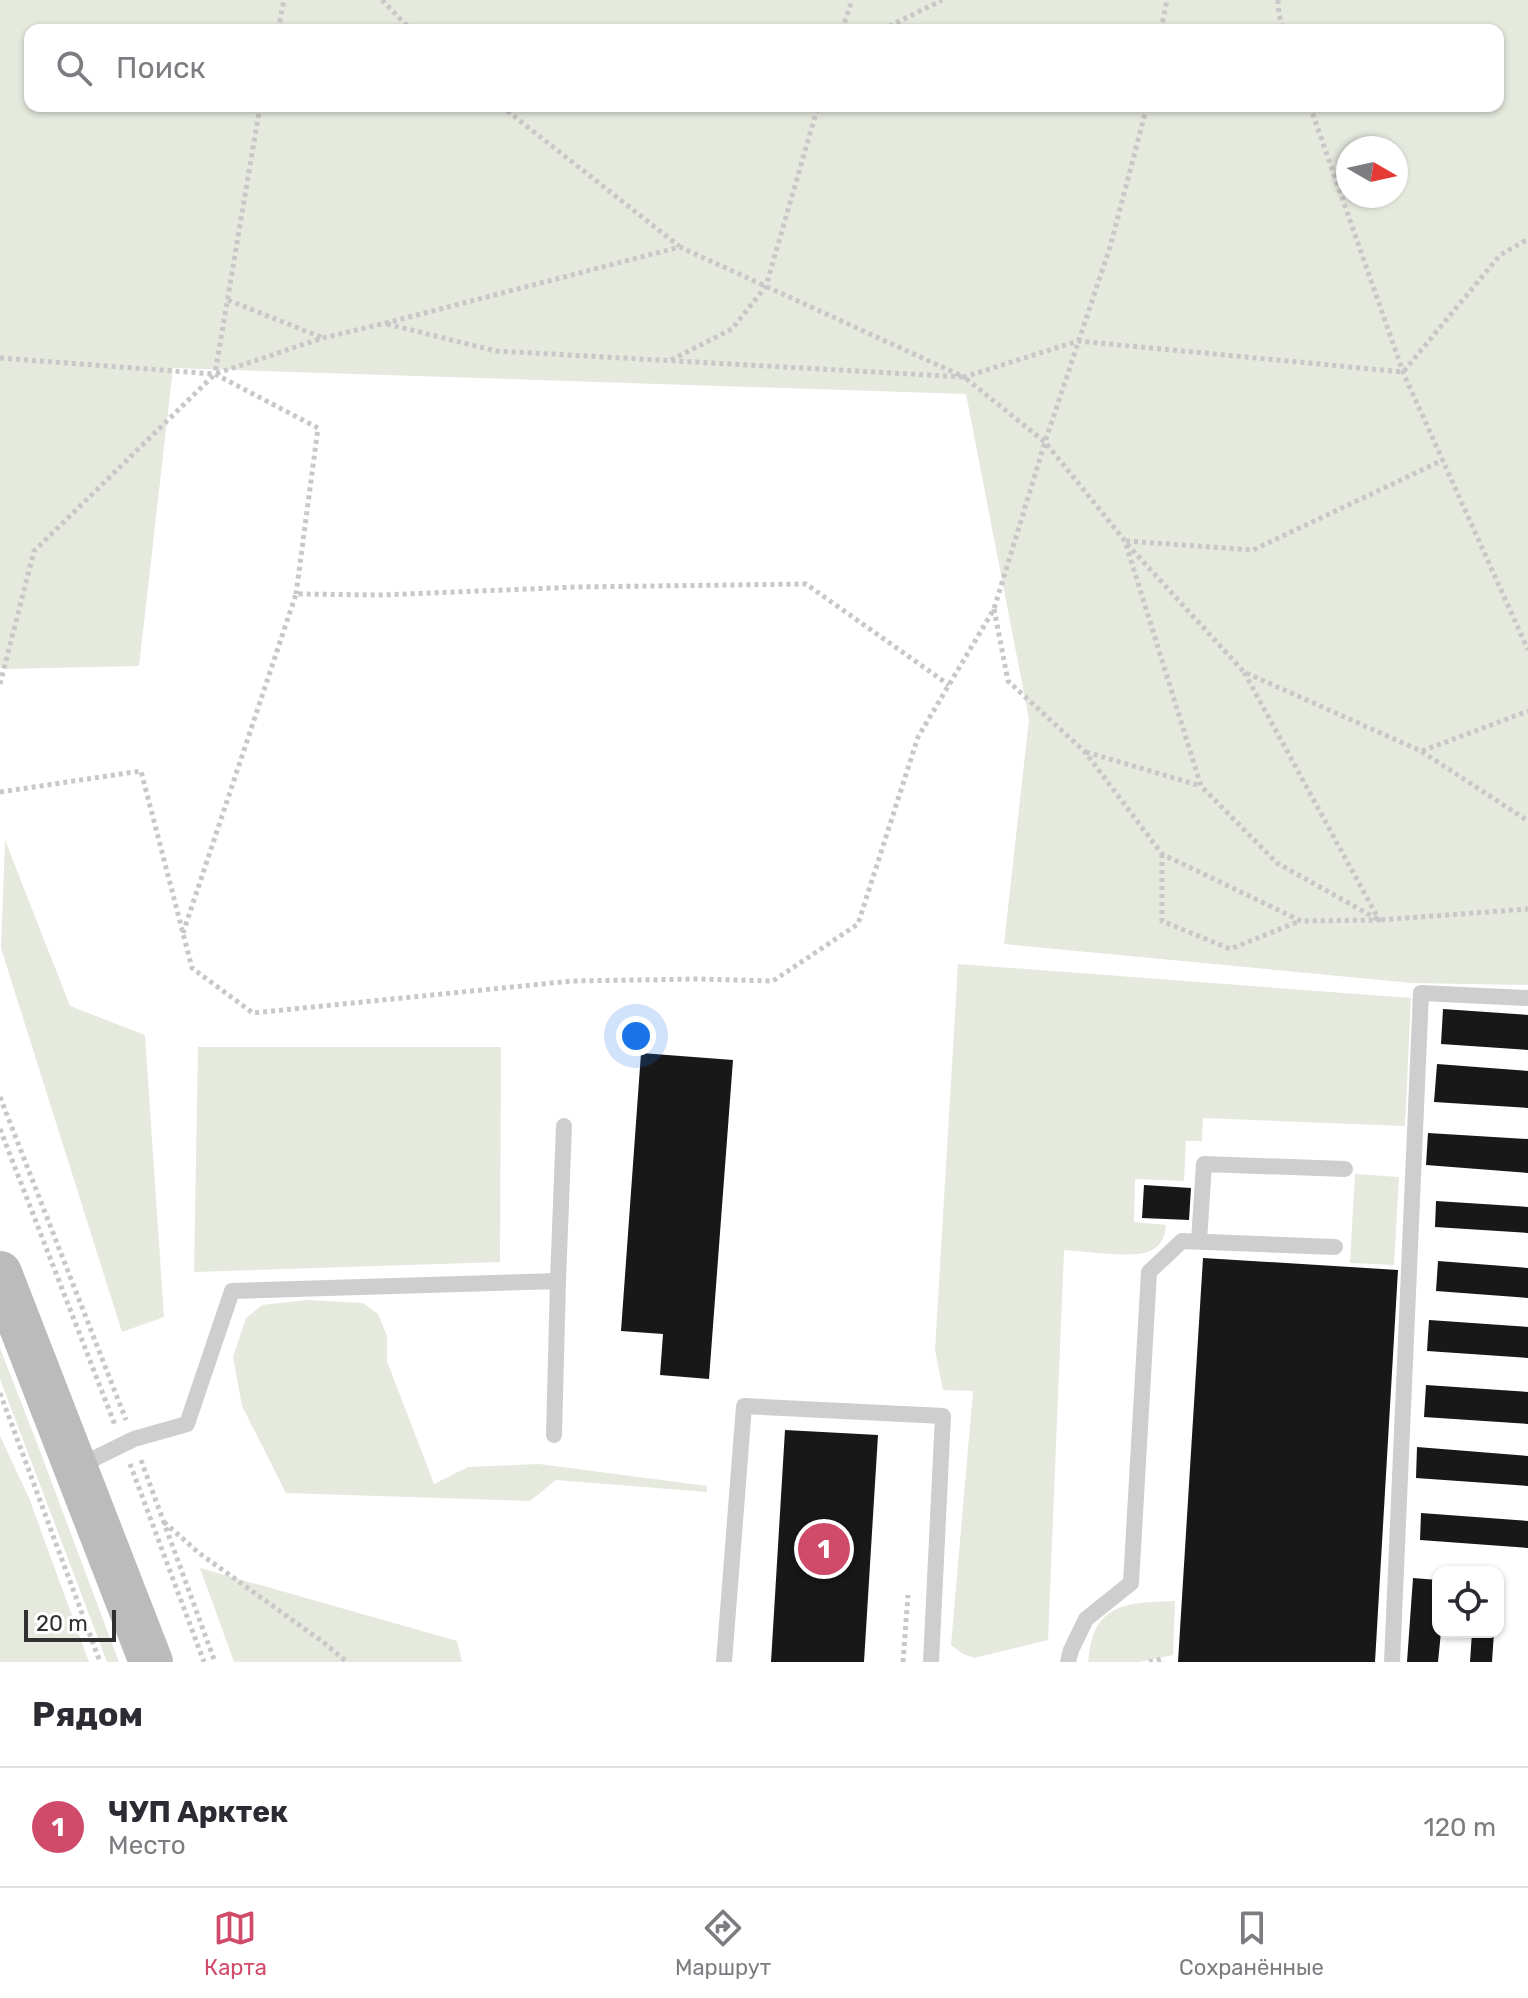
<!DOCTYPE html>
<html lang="ru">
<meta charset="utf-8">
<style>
:root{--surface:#fff;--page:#f7f7f7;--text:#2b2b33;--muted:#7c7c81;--line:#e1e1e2;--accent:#d04a6a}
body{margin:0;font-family:Rubik,sans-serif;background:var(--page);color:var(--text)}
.controls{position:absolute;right:24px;bottom:24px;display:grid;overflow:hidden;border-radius:16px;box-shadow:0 2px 6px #0004}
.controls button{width:72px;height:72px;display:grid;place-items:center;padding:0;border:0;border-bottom:2px solid var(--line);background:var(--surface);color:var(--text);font:40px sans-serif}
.compass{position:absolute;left:1336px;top:136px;width:72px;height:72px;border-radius:50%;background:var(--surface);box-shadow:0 2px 6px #0004;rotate:99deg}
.scale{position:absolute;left:24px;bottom:20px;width:92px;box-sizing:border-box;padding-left:8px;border:4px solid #313131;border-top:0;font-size:22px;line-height:28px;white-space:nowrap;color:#313131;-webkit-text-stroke:6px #fff;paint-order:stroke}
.you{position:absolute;left:636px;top:1036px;width:28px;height:28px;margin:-20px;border:6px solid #fff;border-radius:50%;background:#1a73e8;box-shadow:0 0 0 12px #1a73e833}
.badge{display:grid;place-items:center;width:52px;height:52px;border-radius:50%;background:var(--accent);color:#fff;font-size:26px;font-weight:700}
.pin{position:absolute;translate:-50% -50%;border:4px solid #fff;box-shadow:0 2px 8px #0006}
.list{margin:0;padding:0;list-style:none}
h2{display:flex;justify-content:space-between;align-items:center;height:104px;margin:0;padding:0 32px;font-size:34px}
h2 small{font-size:26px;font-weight:400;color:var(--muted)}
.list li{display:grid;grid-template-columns:52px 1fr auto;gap:24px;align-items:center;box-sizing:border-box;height:120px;padding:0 32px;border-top:2px solid var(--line)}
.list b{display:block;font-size:30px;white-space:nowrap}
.list p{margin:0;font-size:26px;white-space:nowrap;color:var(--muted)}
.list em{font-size:26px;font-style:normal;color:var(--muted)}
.icon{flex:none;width:44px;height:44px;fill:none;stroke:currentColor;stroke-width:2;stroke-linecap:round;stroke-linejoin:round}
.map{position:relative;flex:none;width:1528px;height:1662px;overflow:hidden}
.search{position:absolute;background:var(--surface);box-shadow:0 2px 6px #0004;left:24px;right:24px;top:24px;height:88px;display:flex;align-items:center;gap:20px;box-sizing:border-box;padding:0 28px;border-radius:16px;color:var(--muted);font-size:30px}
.sheet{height:224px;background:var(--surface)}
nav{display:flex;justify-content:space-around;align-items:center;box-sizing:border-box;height:112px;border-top:2px solid var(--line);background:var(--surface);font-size:22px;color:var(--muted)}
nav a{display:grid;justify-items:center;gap:4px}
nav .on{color:var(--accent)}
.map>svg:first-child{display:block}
.green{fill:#e5e9de;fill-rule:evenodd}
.building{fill:#181818}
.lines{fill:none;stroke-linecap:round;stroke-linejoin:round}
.path{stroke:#c8c8c8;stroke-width:5;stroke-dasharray:4 4;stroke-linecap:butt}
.service{stroke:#cecece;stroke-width:16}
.secondary{stroke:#bbb;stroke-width:44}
</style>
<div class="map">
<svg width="1528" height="1662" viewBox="0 0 1528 1662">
<rect width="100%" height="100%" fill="#fff"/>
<!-- green -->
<path class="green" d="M 0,0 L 1528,0 L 1528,985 L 1412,983 L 1004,944 L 1029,719 L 966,394 L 173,368 L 139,666 L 4,669 L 0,667 ZM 30,30 L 1498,30 L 1498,106 L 30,106 ZM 1348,148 L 1396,148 L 1396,196 L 1348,196 Z
M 5,840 L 70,1006 L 145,1035 L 164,1317 L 122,1332 L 1,948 Z
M 958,964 L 1411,998 L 1405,1126 L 1203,1118 L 1202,1141 L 1186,1141 L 1184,1181 L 1135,1179 L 1134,1222 L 1166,1225 C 1165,1237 1161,1246 1150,1251 C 1132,1259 1085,1251 1064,1250 L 1048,1640 L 974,1658 L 963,1654 L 951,1645 L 973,1391 L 943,1390 L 935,1350 Z
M 198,1047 L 501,1047 L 500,1262 L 194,1272 Z
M 1355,1174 L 1399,1177 L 1394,1265 L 1350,1263 Z
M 307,1300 L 363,1303 L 378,1314 L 387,1336 L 387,1361 L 434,1484 L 468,1467 L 539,1464 L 707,1486 L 707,1492 L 556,1480 L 530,1501 L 286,1493 L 242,1406 L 233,1357 L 246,1318 L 262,1305 Z
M 0,1348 L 37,1443 L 119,1662 L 107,1662 L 0,1379 Z
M 0,1436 L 29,1498 L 89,1662 L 0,1662 Z
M 200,1568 L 457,1641 L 462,1662 L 234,1662 Z
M 1175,1601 L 1173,1655 L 1139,1662 L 1088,1662 C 1089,1654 1090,1644 1093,1636 C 1105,1599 1144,1603 1175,1601 Z"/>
<!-- building -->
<path class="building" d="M 1443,1009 L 1528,1015 L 1528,1050 L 1441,1044 Z
M 641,1053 L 733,1060 L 709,1379 L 660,1375 L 663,1334 L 621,1331 Z
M 1437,1064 L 1528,1071 L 1528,1108 L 1434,1102 Z
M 1428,1133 L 1528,1139 L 1528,1173 L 1426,1165 Z
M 1144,1185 L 1191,1188 L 1189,1220 L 1142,1218 Z
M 1436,1201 L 1528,1207 L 1528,1233 L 1435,1227 Z
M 1203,1258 L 1398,1270 L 1375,1662 L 1178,1662 Z
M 1438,1261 L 1528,1268 L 1528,1298 L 1436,1291 Z
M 1429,1320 L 1528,1327 L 1528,1358 L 1427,1351 Z
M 1426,1385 L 1528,1392 L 1528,1424 L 1424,1417 Z
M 785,1430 L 878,1435 L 864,1662 L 771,1662 Z
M 1417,1447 L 1528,1456 L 1528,1486 L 1416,1478 Z
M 1421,1513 L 1528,1521 L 1528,1548 L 1420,1540 Z
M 1413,1578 L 1438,1580 L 1438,1632 L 1441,1632 L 1438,1662 L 1407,1662 Z
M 1472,1632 L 1494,1632 L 1492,1662 L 1470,1662 Z"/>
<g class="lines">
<!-- path -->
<path class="path" d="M 382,0 L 411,30
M 1278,0 L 1279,15 L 1284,30
M 278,30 L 284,0
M 842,30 L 852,0
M 882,30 L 942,0
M 1161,30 L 1167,0
M 260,106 L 215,374 L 318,428 L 296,594
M 501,106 L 679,246
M 1310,106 L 1403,372 L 1528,650
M 228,300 L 323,338
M 387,324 L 496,351 L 964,377 L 1045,442 L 1125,541 L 1201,786 L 1277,863 L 1379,920 L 1528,909
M 0,358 L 214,374
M 671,360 L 732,329 L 766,286 L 818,106
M 1404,371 L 1500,255 L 1528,239
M 1126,541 L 1253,550 L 1443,460
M 1127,544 L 1244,672 L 1421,751 L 1528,821
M 994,609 L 1008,681 L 1085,752 L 1162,854 L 1301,921 L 1379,920 L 1244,672
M 0,684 L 34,551 L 215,374 L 323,338 L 386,323 L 680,247 L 964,377 L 1078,341 L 1403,372
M 1422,751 L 1528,711
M 1086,752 L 1201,786
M 0,792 L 141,771 L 192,968 L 253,1013 L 572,981 L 697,979 L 773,981 L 858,924 L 918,737 L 994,609 L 1045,442 L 1110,247 L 1147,106
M 1162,854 L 1162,921 L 1230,949 L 1300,921
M 183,933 L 296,594 L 383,595 L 576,587 L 806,584 L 949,685
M 0,1097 L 126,1420
M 0,1129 L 115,1425
M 0,1393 L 100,1662
M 141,1460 L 215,1662
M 130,1464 L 204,1662
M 164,1522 L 199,1553 L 323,1642 L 347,1662
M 903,1662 L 908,1595
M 1149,1662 L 1162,1659 L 1162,1662"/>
<!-- service -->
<path class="service" d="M 1199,1241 L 1204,1164 L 1345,1169
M 554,1435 L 558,1281
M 77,1467 L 134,1439 L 187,1424 L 232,1291 L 558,1281 L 564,1126
M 724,1662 L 744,1406 L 943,1416 L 931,1662
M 1068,1662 L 1071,1650 L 1086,1619 L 1131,1583 L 1149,1272 L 1182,1241 L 1335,1247
M 1392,1662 L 1421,993 L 1528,998"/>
<!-- secondary -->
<path class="secondary" d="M 0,1273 L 151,1662"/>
</g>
</svg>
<div class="controls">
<button><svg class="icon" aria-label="locate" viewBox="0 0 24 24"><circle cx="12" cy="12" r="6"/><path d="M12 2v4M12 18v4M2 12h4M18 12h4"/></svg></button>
</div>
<svg class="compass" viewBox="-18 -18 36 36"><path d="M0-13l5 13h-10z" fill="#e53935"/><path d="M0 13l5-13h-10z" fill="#7c7c81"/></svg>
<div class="scale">20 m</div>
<div class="you"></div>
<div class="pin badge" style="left:824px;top:1549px">1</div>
<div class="search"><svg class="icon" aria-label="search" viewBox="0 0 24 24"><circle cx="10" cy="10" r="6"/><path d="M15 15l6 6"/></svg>Поиск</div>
</div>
<section class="sheet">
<h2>Рядом<small></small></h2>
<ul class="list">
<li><span class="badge">1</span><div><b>ЧУП Арктек</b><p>Место</p></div><em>120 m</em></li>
</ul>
</section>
<nav>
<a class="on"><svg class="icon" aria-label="map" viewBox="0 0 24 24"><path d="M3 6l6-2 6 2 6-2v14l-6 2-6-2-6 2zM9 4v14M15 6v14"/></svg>Карта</a>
<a><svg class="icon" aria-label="directions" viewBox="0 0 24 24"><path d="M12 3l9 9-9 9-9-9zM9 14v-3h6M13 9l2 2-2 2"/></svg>Маршрут</a>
<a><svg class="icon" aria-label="saved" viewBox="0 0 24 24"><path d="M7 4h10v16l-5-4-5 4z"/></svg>Сохранённые</a>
</nav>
